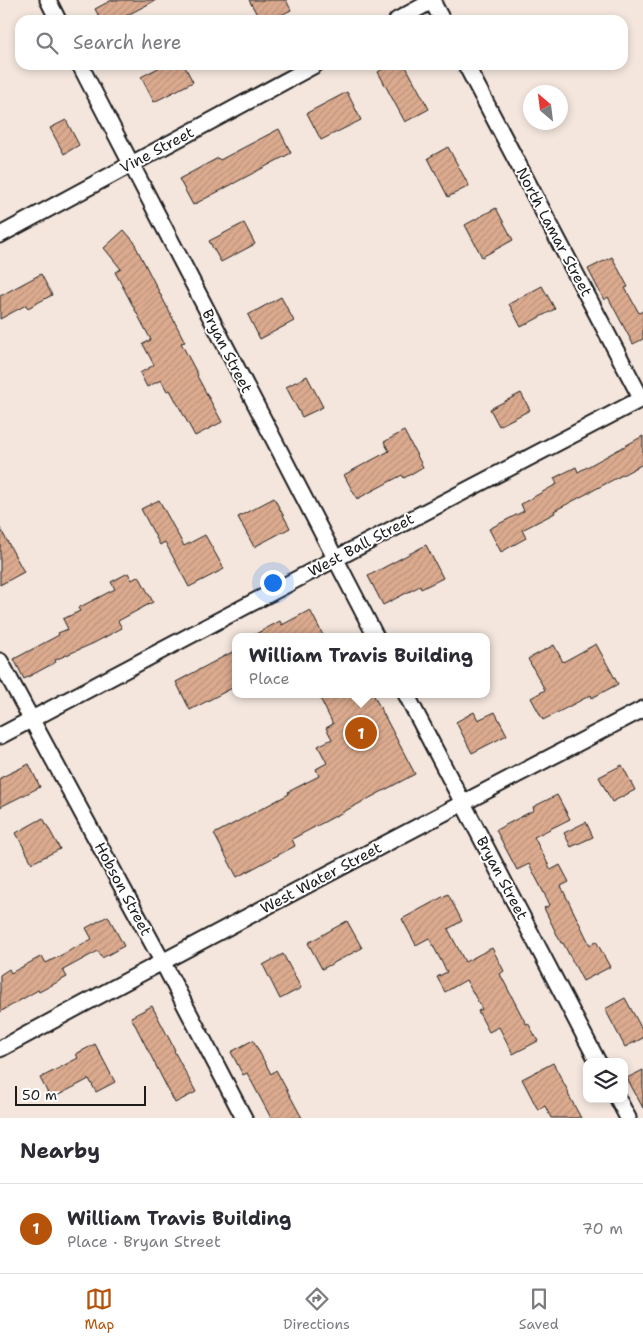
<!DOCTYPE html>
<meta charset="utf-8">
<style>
:root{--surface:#fff;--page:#f2f2f3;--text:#2b2b33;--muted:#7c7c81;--line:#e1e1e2;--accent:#b45309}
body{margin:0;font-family:"Shantell Sans",sans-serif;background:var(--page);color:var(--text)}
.controls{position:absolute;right:15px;bottom:15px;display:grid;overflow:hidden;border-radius:10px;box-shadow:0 2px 8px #0003}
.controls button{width:45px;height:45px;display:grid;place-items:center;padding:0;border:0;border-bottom:1px solid var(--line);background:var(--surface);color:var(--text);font:25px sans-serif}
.compass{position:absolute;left:523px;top:85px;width:45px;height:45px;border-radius:50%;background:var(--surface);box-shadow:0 2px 8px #0003;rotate:332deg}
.scale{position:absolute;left:15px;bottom:12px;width:131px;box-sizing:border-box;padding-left:5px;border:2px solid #1c1c1c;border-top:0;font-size:14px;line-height:18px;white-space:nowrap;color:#1c1c1c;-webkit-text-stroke:4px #fff;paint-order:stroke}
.you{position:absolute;left:272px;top:582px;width:18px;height:18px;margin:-12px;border:4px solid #fff;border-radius:50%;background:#1a73e8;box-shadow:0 0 0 8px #1a73e833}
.badge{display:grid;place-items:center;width:32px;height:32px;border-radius:50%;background:var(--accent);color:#fff;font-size:16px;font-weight:700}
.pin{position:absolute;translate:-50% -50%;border:2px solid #fff;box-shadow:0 1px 5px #0006}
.popup{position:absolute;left:232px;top:633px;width:258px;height:65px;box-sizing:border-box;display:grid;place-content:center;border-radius:10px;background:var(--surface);filter:drop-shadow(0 1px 4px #0005);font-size:16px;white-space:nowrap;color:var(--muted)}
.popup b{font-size:19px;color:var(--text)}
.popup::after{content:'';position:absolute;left:50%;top:100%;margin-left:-10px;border:10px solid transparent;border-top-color:var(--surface)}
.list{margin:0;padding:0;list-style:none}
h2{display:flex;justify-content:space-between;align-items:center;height:65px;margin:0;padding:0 20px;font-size:21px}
h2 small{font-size:16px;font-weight:400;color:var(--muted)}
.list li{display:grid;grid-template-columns:32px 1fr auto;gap:15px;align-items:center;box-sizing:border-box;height:90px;padding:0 20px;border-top:1px solid var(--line)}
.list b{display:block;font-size:19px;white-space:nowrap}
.list p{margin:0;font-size:16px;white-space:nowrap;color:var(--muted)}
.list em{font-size:16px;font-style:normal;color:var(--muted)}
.icon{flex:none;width:28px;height:28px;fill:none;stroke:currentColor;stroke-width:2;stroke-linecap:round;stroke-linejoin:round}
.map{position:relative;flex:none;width:643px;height:1118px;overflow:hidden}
.search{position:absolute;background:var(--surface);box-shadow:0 2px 8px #0003;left:15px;right:15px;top:15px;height:55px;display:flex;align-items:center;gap:12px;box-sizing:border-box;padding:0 18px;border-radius:15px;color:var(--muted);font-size:19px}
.sheet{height:155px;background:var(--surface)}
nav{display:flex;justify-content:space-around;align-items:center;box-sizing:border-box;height:70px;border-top:1px solid var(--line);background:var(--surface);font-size:14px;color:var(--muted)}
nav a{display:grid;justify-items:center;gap:2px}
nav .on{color:var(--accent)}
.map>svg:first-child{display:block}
.building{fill:url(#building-hatch);stroke:#1c1c1c}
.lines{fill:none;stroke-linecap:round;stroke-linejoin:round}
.street-casing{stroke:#1c1c1c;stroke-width:19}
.street{stroke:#fff;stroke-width:15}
.labels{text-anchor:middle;stroke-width:4;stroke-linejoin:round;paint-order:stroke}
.street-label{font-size:15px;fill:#1c1c1c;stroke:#fff}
</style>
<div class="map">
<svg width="643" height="1118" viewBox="0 0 643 1118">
<defs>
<pattern id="building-hatch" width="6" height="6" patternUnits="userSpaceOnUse" patternTransform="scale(1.25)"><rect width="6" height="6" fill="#dcab8f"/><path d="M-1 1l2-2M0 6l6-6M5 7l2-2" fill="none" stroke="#bc937b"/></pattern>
</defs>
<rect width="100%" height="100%" fill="#f4e6dd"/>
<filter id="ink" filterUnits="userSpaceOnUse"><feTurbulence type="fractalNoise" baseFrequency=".02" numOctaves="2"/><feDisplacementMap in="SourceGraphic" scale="10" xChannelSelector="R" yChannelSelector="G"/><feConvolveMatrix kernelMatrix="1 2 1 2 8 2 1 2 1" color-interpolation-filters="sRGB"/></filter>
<g filter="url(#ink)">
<!-- building -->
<path class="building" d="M 112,0 L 156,0 L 118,20 L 101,20 L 95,9 Z
M 249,0 L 286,0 L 291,10 L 271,20 L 260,20 Z
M 164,65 L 184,65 L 193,82 L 154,102 L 141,77 Z
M 390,65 L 405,65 L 429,109 L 405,122 L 378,72 Z
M 347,92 L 361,120 L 321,140 L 307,113 Z
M 66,120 L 79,145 L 64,154 L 50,128 Z
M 279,129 L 291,153 L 193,205 L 179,179 L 218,158 L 220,160 Z
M 448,147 L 469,186 L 448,197 L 428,158 Z
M 496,208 L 513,240 L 482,257 L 465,225 Z
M 244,223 L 255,244 L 221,262 L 209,241 Z
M 124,230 L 136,244 L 135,245 L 185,342 L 181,343 L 198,375 L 197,376 L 222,422 L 195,436 L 170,390 L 167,391 L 161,380 L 147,387 L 140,373 L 154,365 L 143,344 L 151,340 L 115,272 L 121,269 L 104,248 Z
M 612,257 L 628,287 L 625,288 L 639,313 L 643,311 L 643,339 L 633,344 L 608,297 L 604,300 L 588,269 Z
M 41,274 L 52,295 L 28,308 L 26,305 L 0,319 L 0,296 Z
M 542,286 L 555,309 L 521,327 L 509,304 Z
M 281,297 L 294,321 L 260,339 L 248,315 Z
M 307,376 L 323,407 L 302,417 L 286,387 Z
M 521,393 L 530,410 L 499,426 L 490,409 Z
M 404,431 L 423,467 L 404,478 L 402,475 L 357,499 L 344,475 L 389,451 L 384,442 Z
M 643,436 L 643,464 L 554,511 L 555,513 L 522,530 L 526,538 L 501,552 L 489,529 L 524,511 L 521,504 L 557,484 L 554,478 L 576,467 L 578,472 Z
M 274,498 L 290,528 L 254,547 L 238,517 Z
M 159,500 L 184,546 L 205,535 L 224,569 L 189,587 L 165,542 L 160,545 L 141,509 Z
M 0,528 L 24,572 L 0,585 Z
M 426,545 L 443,578 L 421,589 L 420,586 L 383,605 L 368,576 Z
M 128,573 L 132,580 L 139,576 L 153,602 L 118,621 L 122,628 L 94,643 L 55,660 L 56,662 L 24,679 L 14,659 L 59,635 L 58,633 L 68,629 L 63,619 L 80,611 L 78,608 L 115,589 L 111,582 Z
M 310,610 L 324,637 L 250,637 L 280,621 L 282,625 Z
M 596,644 L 618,684 L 592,698 L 591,695 L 543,720 L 531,698 L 545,690 L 528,659 L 554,645 L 563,662 Z
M 236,650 L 236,686 L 190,710 L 176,682 Z
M 318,694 L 373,694 L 415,774 L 292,839 L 295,846 L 237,877 L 214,834 L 289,794 L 288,792 L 319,776 L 316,769 L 327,763 L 318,746 L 332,739 L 326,728 L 333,724 Z
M 474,712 L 478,720 L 495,712 L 507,735 L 472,753 L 456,722 Z
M 29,764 L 40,787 L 0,807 L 0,778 Z
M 622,765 L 635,790 L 612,802 L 599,777 Z
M 557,795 L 570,819 L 534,837 L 551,870 L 560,865 L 569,882 L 561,886 L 590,945 L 596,941 L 610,967 L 583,981 L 563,943 L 561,943 L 544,908 L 550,905 L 529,864 L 517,870 L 496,830 L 534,810 L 533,807 Z
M 43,818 L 60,849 L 32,863 L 16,833 Z
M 586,822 L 593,837 L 571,847 L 564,833 Z
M 448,894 L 462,921 L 448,929 L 465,962 L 492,948 L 504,971 L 500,974 L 526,1024 L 528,1023 L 538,1041 L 513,1054 L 499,1027 L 489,1032 L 478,1011 L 482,1009 L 466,980 L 445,992 L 437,977 L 447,972 L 429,938 L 416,945 L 402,919 Z
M 108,916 L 124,946 L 102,958 L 98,951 L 63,970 L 67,977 L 39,992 L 38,990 L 0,1012 L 0,975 L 9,969 L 11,973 L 42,956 L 46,963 L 92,939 L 86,928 Z
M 347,921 L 362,948 L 322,969 L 308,943 Z
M 283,954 L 301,988 L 280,999 L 263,965 Z
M 625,998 L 643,1031 L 643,1038 L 625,1047 L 605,1009 Z
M 152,1006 L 175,1050 L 174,1051 L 196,1092 L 175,1103 L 131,1017 Z
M 253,1040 L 271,1074 L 276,1070 L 302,1118 L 271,1118 L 247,1073 L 243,1075 L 231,1052 Z
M 95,1044 L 115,1082 L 96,1092 L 89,1079 L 51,1099 L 40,1078 L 78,1058 L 76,1054 Z
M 553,1063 L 569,1093 L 568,1094 L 581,1118 L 551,1118 L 545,1106 L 538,1110 L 522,1079 Z
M 643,1070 L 643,1108 L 627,1078 Z"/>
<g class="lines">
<!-- street casing -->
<g class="street-casing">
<path id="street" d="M 48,0 L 58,20
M 432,1 L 442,20
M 397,20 L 434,0
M 80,65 L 376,637
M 466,65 L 641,398
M 0,235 L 315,65
M 0,661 L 162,961 L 244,1118
M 406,694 L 598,1062
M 0,736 L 335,559 L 643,398
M 0,1049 C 213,934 428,821 643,709
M 618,1099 L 628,1118"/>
</g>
<!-- street -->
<use href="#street" class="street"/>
</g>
</g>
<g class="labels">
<!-- street labels -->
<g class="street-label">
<text transform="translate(157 150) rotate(-28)" y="5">Vine Street</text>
<text transform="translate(554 232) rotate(62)" y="5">North Lamar Street</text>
<text transform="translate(227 351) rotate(63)" y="5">Bryan Street</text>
<text transform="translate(361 545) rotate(-28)" y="5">West Ball Street</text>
<text transform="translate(321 878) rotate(-28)" y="5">West Water Street</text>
<text transform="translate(502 878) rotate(62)" y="5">Bryan Street</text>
<text transform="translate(123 889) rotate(62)" y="5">Hobson Street</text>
</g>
</g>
</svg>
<div class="controls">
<button><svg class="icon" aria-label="layers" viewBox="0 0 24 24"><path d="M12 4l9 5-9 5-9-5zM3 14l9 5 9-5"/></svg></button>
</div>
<svg class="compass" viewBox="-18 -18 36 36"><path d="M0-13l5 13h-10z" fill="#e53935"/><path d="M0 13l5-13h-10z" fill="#7c7c81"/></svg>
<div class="scale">50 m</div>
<div class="you"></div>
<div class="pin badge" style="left:361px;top:733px">1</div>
<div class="popup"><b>William Travis Building</b>Place</div>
<div class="search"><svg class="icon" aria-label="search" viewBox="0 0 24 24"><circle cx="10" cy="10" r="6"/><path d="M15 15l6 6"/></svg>Search here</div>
</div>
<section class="sheet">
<h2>Nearby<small></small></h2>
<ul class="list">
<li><span class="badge">1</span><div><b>William Travis Building</b><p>Place · Bryan Street</p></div><em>70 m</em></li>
</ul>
</section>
<nav>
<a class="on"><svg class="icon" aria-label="map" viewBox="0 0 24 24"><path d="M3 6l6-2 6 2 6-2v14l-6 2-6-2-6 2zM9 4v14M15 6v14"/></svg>Map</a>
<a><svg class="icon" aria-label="directions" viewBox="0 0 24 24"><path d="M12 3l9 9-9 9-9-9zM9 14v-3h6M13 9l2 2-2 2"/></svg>Directions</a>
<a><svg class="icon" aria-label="saved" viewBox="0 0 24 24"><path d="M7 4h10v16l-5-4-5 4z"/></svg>Saved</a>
</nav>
